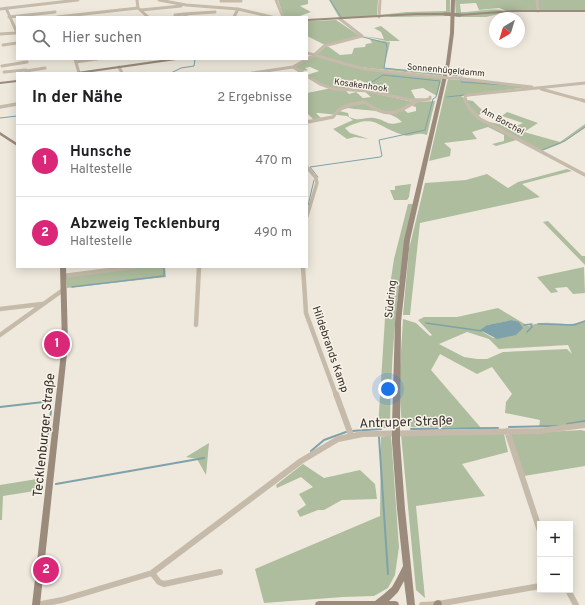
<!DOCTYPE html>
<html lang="de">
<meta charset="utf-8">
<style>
:root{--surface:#fff;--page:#f2f2f2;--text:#202124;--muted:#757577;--line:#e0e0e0;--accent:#db2777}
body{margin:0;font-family:Overpass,sans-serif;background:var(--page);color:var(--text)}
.controls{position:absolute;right:12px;bottom:12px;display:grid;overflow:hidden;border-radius:0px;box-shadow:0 2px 10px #0003}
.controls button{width:36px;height:36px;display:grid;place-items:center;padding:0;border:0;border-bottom:1px solid var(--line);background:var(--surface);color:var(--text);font:20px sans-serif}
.compass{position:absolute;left:489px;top:12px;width:36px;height:36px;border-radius:50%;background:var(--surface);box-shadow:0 2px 10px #0003;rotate:218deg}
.you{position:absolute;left:388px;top:389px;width:14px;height:14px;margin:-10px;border:3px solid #fff;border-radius:50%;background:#1a73e8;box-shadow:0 0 0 6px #1a73e833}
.badge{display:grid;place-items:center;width:26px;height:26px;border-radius:50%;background:var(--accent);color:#fff;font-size:13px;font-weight:700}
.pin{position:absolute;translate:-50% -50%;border:2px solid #fff;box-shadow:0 1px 4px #0006}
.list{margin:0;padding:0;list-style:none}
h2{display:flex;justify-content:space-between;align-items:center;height:52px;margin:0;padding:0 16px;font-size:17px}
h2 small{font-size:13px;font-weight:400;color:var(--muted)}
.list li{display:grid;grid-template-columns:26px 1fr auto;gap:12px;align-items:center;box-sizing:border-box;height:72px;padding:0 16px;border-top:1px solid var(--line)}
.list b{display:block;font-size:15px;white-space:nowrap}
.list p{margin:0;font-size:13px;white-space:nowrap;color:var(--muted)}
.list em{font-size:13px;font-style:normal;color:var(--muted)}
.icon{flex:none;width:22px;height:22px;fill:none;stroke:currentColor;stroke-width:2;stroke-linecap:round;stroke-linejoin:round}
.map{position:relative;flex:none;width:585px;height:605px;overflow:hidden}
.search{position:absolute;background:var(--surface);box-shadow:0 2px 10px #0003;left:16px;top:16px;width:292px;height:44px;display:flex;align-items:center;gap:10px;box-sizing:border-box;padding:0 14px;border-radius:0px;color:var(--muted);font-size:15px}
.panel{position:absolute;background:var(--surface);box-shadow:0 2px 10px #0003;left:16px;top:72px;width:292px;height:196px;border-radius:0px}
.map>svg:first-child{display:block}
.green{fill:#aebd9e;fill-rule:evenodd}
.water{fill:#7fa2aa}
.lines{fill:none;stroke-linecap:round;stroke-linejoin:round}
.stream-far2{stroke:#7fa2aa;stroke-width:1}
.stream-far1{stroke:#7fa2aa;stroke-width:1.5}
.stream{stroke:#7fa2aa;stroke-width:2}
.street-far3{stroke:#c6bbaa;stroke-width:3}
.street-far2{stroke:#c6bbaa;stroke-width:3.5}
.street-far1{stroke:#c6bbaa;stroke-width:4.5}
.street{stroke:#c6bbaa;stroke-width:6}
.secondary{fill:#9a8b7c;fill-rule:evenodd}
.street-bridge{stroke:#c6bbaa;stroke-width:3}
.secondary-bridge-far1{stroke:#9a8b7c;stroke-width:3.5}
.secondary-bridge{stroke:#9a8b7c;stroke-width:8}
.labels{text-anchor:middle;stroke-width:3;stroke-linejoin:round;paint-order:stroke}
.far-street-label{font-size:9px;fill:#352e29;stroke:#f8f3e9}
.street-label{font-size:11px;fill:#352e29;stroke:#f8f3e9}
.near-street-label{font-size:13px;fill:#352e29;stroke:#f8f3e9}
</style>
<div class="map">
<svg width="585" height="605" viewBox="0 0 585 605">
<rect width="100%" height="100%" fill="#efe9dd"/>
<!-- green -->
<path class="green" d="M 278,0 L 308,0 L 308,4 L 300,6 L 311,12 L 297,17 L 284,17 Z
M 329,0 L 378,0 L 377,16 L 340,19 Z
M 446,0 L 450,0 L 450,16 L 392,17 L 379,15 L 407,12 L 446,11 Z
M 455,0 L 585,0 L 585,12 L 506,11 L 499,8 L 479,10 L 476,3 L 460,4 L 461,12 C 471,13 495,7 503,11 L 497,12 L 499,14 L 486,17 L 456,17 Z
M 336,20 L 360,36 L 325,45 L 307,36 L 307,21 Z
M 381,26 L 400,41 L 386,41 L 363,36 L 384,39 L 381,32 L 374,28 Z
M 370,39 L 390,42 L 384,68 L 443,73 L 442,76 L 359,67 L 316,55 L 325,47 L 329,47 L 340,55 L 352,54 L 354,48 L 365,47 L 366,44 L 372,43 Z
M 314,56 L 368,70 L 442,78 L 437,96 L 423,88 L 411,90 L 416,100 L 355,89 L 365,83 L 360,80 L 346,85 L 353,89 L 346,91 L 349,94 L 356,92 L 363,98 L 371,97 L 364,91 L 413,102 L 403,109 L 408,113 L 416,111 L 416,107 L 412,106 L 417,102 L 435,101 L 427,135 C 416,131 411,138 403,135 C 376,127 376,113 345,128 L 350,133 L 369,139 L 355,137 L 347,139 L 333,129 L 353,120 L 347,116 L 319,113 L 316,113 L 321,118 L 314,120 L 307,113 L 307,93 L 332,88 L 321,84 L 307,75 L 319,71 L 310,67 L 305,68 L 308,70 L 303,71 L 295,67 ZM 348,108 C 365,111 390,109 402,122 C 385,127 388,120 374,118 C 363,117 360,122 349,117 L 348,113 L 339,111 Z
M 448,79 L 502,83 L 529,87 L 461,96 L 467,100 L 473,101 L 485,113 L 478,115 L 484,121 L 514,127 L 523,123 L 502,116 L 507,112 L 538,123 L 524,132 L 560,142 L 585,124 L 585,128 L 560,144 L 542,151 L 520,139 L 496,146 L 492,144 L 504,141 L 504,135 L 488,127 L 472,132 L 477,139 L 444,143 L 451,149 L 450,156 L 429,161 Z
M 567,169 L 572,171 L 522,184 L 540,197 L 420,223 L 410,315 L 403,315 L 409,249 L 425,183 L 466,180 L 487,174 L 508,188 L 518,182 Z
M 411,184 L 409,197 L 407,200 L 394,200 L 390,190 L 395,190 L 395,186 Z
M 408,204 L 413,204 C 397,278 391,353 390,428 L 378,428 L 385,318 L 394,259 Z
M 548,221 L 582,256 L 585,256 L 585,265 L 543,222 Z
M 141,267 L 165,267 L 166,277 L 67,288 L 66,277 Z
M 584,267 L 585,293 L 573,294 L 567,287 L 555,288 L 558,292 L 551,293 L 537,277 Z
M 498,308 L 528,326 C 544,321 550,323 566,324 C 572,325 579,322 585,321 L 585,423 L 558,427 L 539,427 L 540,420 L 505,413 L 506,402 L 512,394 L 492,367 L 477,374 L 440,354 L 431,370 L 481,428 L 402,427 L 399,384 L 403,319 L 416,323 L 430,336 L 432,335 L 418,320 L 424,317 L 457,317 ZM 514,320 L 509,336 L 493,338 L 481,331 L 487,325 ZM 467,332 L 489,339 L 499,349 L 568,345 L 572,354 L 567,349 L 503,352 L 487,359 L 477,359 L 464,357 L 439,344 Z
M 581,430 L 585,431 L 585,466 L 524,476 L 510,434 Z
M 401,434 L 504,434 L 508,452 L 462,464 L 485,496 L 416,506 L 425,598 L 416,590 Z
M 391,435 L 399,547 L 395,575 L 388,588 L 374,596 L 343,597 L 264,603 L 255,569 L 380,516 L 381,437 Z
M 209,443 L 206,475 L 197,459 L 186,457 Z
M 303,464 L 324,478 L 360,470 L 375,484 L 377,499 L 342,500 L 324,510 L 318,510 L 300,517 L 297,511 L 306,505 L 299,494 L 313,487 L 301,477 L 277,488 L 276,485 Z
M 43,478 L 41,490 L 3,496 L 2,520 L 0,520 L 0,485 Z"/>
<!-- water -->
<path class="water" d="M 512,320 L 519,322 L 523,328 L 516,335 L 497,339 L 480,330 L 487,325 Z"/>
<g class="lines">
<!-- stream-far2 -->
<path class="stream-far2" d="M 330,0 L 341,17
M 363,37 L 386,43 L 387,48
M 387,49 L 384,68 L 440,74
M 171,73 L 181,68 L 194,66 L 195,59
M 451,75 L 462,76
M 461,82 L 506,85
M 447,97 L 465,95
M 0,118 L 17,116
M 542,150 L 565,141 L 585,127
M 318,177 L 310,167 L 380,157 L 382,156 L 379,140 L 425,130 L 433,99 L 436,97 L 440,81 L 383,75 L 361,89
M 307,210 L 314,180"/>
<!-- stream-far1 -->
<path class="stream-far1" d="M 72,287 L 164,276 L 164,267
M 426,323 L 482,331
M 538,324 L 574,325 L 585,321
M 524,325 L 532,324
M 527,332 L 532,327 L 531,325"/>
<!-- stream -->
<path class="stream" d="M 0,407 L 52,401
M 567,424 L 585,421
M 509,427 L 557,426
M 411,429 L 498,428
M 352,431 L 381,429
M 379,437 L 388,574
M 311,451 L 324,440 L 346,432
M 42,479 L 51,411
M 56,484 L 204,458"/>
<!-- street-far3 -->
<path class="street-far3" d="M 137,0 L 138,8 L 148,17
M 159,0 L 186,5 L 238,9 L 272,17
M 276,0 L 283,17
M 537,0 L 538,11
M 221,1 L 241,1
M 6,8 L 17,33
M 0,9 L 78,0
M 141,10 L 181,6
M 175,15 L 184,14
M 9,17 L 55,12
M 57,17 L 138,8
M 187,17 L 184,14 L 215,12
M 234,17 L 238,9
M 379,17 L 380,0
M 0,34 L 16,33
M 3,45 L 17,43
M 307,53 L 364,69 L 436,77
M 75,59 L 79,73
M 76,62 L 97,59
M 2,66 L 27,62
M 119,67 L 122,73
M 293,67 L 303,73
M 26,71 L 45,68
M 4,72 L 26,70
M 252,73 L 293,67 L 314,55 L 324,46 L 362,36 L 340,19
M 307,76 L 320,84 L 334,89 L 368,91 L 416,101 L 430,99 L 430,97
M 456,78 L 532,87
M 541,89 L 585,101
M 466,101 L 465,96 L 468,95 L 585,83"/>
<!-- street-far2 -->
<path class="street-far2" d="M 412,100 L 422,100
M 465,100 L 470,109 L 480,119 L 585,175
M 582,100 L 585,101
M 0,107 L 17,104
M 307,122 L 333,117 C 342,104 350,105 365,102 C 385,118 396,115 416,101
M 307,167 L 316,178 L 317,183 L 307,216"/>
<!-- street-far1 -->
<path class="street-far1" d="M 303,267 L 306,313 L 336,395
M 63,276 L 134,267
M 0,309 L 42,304
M 196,325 L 199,267
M 0,335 L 63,290"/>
<!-- street -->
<path class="street" d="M 336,394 L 351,435
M 507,431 L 540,531
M 152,573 L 159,582 L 164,584 L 220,572
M 568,590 L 576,605
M 36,605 L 62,600 L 152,573 L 301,461 L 338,439 L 363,434 L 539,431 L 585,425
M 422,605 L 438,604 L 540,586"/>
<!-- secondary -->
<path class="secondary" d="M 451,0 L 455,0 L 454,33 L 450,63 L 410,240 L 401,322 L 400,425 L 399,427 L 393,427 L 392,425 L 395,322 L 404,240 L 446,63 L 450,33 Z
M 514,10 L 585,10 L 585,12 L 514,12 L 460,16 L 458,15 L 460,14 Z
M 416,13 L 445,13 L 447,14 L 445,15 L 416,15 L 307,21 L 307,19 Z
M 168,59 L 178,59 L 176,60 L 85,73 L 75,73 L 77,72 Z
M 17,80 L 17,82 L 0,84 L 0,82 Z
M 0,132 L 17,143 L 17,146 L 0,135 Z
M 60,267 L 66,267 L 68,344 L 40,605 L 32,605 L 62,344 Z
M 396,438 L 399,439 L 400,441 L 405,509 L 415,605 L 407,605 L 404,581 L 398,592 L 389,601 L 395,601 L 398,602 L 399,605 L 315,605 L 316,602 L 319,601 L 375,601 L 384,594 L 392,587 L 397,578 L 403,566 L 397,509 L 392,441 L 393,439 Z
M 438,600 L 441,601 L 442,605 L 433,605 L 435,601 Z"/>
<!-- street-bridge -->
<path class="street-bridge" d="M 436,77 L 456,78"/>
<!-- secondary-bridge-far1 -->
<path class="secondary-bridge-far1" d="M 445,14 L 460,15"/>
<!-- secondary-bridge -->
<path class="secondary-bridge" d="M 396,425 L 396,441"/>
</g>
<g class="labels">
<!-- far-street labels -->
<g class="far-street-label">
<text transform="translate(446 70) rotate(5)" y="3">Sonnenhügeldamm</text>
<text transform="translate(361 85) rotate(8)" y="3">Kosakenhook</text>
<text transform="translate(503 121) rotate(29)" y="3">Am Borchel</text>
</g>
<!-- street labels -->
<g class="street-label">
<text transform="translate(390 299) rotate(-84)" y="4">Südring</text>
<text transform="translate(331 349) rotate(71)" y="4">Hildebrands Kamp</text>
</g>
<!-- near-street labels -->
<g class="near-street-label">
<text transform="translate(406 421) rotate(-2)" y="5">Antruper Straße</text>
<text transform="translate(43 435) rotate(-84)" y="5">Tecklenburger Straße</text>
</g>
</g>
</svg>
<div class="controls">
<button>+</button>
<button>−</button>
</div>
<svg class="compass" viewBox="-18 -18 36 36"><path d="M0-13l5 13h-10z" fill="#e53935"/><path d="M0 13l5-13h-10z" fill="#757577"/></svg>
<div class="you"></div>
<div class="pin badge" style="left:57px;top:344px">1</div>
<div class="pin badge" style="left:46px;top:570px">2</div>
<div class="search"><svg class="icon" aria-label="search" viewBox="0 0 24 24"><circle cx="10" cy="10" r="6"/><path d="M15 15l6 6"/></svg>Hier suchen</div>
<section class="panel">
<h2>In der Nähe<small>2 Ergebnisse</small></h2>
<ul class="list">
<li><span class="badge">1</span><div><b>Hunsche</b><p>Haltestelle</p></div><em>470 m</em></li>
<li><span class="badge">2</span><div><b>Abzweig Tecklenburg</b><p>Haltestelle</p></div><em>490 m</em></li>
</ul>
</section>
</div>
